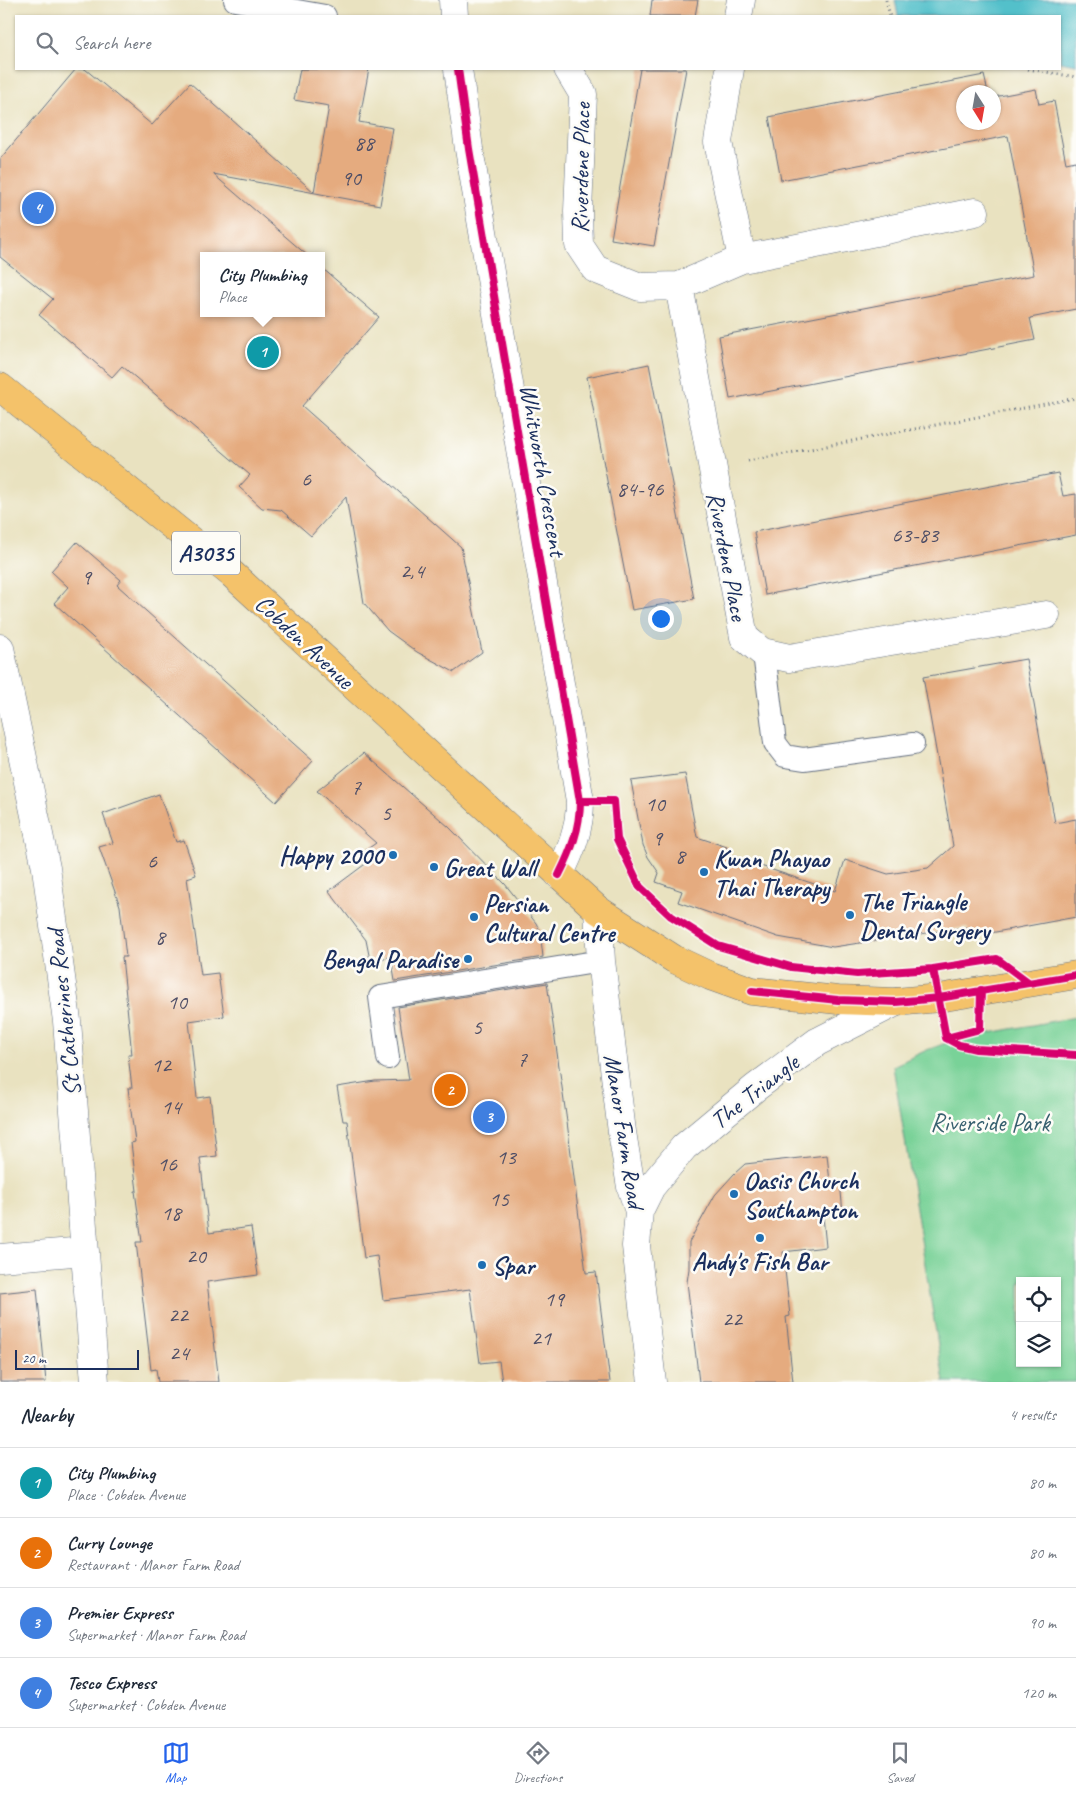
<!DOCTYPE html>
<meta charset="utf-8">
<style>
:root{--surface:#fff;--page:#f6f6f7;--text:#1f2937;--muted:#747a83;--line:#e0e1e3;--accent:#2563eb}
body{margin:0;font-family:Caveat,sans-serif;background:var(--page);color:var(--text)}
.controls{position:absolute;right:15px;bottom:15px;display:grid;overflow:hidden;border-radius:0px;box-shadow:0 1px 4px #0004}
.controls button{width:45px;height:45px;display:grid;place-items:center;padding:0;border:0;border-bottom:1px solid var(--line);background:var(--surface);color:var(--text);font:25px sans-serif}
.compass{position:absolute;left:956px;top:85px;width:45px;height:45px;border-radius:50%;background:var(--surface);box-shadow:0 1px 4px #0004;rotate:169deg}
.scale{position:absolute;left:15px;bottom:12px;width:124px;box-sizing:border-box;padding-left:5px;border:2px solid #1b2f5e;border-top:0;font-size:14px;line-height:18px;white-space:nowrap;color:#1b2f5e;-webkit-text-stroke:4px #fdfcf7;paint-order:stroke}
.you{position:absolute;left:660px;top:618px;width:18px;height:18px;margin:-12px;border:4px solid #fff;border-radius:50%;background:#1a73e8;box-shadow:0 0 0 8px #1a73e833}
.badge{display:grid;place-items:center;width:32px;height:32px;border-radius:50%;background:var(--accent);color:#fff;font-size:16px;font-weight:700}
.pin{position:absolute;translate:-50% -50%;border:2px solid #fff;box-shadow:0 1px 5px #0006}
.popup{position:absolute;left:200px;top:252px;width:125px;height:65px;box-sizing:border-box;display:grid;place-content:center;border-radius:0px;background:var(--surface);filter:drop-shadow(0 1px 4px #0005);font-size:16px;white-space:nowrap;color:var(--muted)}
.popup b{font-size:19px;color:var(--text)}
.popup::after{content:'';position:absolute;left:50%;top:100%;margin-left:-10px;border:10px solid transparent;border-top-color:var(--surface)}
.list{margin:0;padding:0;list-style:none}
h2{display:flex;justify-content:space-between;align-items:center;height:65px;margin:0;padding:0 20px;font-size:21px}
h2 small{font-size:16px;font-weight:400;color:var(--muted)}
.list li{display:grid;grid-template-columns:32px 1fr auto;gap:15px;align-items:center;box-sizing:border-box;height:70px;padding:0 20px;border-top:1px solid var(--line)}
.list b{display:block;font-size:19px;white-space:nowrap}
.list p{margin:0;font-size:16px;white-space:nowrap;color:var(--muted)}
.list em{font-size:16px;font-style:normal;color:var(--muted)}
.icon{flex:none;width:28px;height:28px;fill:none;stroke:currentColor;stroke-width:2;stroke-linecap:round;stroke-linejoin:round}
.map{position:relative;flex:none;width:1076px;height:1382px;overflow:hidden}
.search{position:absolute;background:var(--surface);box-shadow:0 1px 4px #0004;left:15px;right:15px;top:15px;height:55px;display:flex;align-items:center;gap:12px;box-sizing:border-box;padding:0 18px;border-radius:0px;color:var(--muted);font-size:19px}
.sheet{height:345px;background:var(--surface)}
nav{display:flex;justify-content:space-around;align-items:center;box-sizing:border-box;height:70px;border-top:1px solid var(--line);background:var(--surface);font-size:14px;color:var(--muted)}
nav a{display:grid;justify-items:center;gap:2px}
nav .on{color:var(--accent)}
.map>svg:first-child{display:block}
.green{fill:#79d298;stroke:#4a807b;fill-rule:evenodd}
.water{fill:#53c0ca;stroke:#377894}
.building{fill:#e5ab7f}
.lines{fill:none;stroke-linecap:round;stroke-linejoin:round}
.lane-casing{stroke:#636e80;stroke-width:24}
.street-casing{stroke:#636e80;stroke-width:29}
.primary-casing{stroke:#636e80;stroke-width:29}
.path{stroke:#636e80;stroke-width:3;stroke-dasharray:1 4;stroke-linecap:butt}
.lane{stroke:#fff;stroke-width:22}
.street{stroke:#fff;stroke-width:28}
.primary{stroke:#f4c26a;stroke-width:28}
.cycleway-casing{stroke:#fdfcf7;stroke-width:11}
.cycleway{stroke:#d6006c;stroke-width:8}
.poi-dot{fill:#1f6fb2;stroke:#fdfcf7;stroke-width:2}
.labels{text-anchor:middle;stroke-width:5;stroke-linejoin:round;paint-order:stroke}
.number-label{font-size:22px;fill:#4e4e66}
.shield{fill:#fdfcf7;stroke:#5f6c8c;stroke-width:1}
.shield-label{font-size:24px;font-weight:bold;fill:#1b2f5e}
.street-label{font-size:25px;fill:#1b2f5e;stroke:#fdfcf7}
.poi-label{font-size:25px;font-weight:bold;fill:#1b2f5e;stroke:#fdfcf7;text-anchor:start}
.park-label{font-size:25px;fill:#37606f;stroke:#fdfcf7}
</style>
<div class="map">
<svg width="1076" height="1382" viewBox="0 0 1076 1382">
<rect width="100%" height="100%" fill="#fdfcf7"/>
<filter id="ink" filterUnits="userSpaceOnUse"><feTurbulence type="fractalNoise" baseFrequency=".02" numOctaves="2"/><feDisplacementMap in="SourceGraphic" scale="10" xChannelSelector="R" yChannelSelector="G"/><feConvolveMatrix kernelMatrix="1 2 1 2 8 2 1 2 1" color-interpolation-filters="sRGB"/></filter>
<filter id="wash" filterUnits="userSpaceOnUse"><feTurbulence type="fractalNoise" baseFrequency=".0096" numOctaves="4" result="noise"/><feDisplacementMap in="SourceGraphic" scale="20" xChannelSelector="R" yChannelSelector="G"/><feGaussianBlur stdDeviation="1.12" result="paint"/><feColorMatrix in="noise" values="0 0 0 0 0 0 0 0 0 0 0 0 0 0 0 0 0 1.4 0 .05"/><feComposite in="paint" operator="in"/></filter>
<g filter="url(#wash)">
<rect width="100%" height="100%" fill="#e9e2c0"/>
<!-- green -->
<path class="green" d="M 1076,1017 L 1076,1382 L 944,1382 L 893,1066 L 927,1050 L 957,1039 ZM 1020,1281 L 1057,1281 L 1057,1363 L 1020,1363 Z"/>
<!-- water -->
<path class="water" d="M 895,0 L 1076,0 L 1076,65 L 1060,62 L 1060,16 L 898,16 Z"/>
<g id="blocks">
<!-- building -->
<path class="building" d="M 652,0 L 698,0 L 695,16 L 650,16 Z
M 76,69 L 85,69 L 152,125 L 190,83 L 314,192 L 329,106 L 294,100 L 300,69 L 369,69 L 359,122 L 393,128 L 380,205 L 213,174 L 308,256 L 204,256 L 204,313 L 322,313 L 322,268 L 379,317 L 302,406 L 461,547 L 482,652 L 454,672 L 417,652 L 388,631 L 364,603 L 346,497 L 311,536 L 281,510 L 262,508 L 239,487 L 250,475 L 122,366 L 112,377 L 39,315 L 53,299 L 0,257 L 0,159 Z
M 640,69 L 686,69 L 654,246 L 611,239 Z
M 984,75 L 988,92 L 964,92 L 964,122 L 994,122 L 994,97 L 1036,89 L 1039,104 L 1054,101 L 1066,163 L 1076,161 L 1076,309 L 1030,318 L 1035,340 L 730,399 L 719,336 L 1034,275 L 1008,136 L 781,180 L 769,117 Z
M 649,364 L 694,599 L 632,610 L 587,377 Z
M 1058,473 L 1063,496 L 1076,494 L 1076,535 L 765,595 L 754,532 Z
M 77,542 L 121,580 L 117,585 L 313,761 L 276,802 L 54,603 L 68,587 L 51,571 Z
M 1026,659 L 1055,823 L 1076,819 L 1076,917 L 969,937 L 967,927 L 833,947 L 778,937 L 678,902 L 682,891 L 656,882 L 659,873 L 648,857 L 643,845 L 631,781 L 685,774 L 697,837 L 727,847 L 725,854 L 835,891 L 845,860 L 888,874 L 928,868 L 953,846 L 923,677 Z
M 364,753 L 449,827 L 505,884 L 536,923 L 540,931 L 543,957 L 395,981 L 391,957 L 370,960 L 366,940 L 329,891 L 372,859 L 366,850 L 376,843 L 317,791 Z
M 159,794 L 176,842 L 184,840 L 196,875 L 187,878 L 201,975 L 218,973 L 224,1016 L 189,1021 L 197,1098 L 210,1096 L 217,1156 L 200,1158 L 209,1233 L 251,1227 L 258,1275 L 207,1282 L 219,1382 L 158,1382 L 156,1369 L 151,1370 L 136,1242 L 142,1242 L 135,1191 L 137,1191 L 131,1143 L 135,1142 L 128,1088 L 132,1088 L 128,1055 L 132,1055 L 122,957 L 126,957 L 120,906 L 99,847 L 113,843 L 103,814 Z
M 547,983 L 567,1122 L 586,1273 L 596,1272 L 610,1382 L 502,1382 L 499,1361 L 480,1363 L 470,1289 L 383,1300 L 377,1256 L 364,1258 L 347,1121 L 343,1121 L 337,1087 L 375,1081 L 409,1080 L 398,1007 Z
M 827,1155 L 830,1182 L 840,1181 L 843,1214 L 823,1216 L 826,1247 L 783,1252 L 790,1316 L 786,1317 L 793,1382 L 699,1382 L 687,1282 L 689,1269 L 689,1242 L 715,1195 L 734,1174 L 745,1164 Z
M 37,1289 L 46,1382 L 0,1382 L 0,1293 Z"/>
</g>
</g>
<g filter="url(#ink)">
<use href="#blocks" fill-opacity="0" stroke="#636e80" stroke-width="1"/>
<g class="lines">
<!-- lane casing -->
<g class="lane-casing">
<path id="lane" d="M 235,0 L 325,16
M 764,653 L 775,743 L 785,756 L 804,759 L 913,744
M 388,1058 L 380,997 L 601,961"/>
</g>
<!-- street casing -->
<g class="street-casing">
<path id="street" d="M 453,0 L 454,16
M 738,16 L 741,0
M 458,69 L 469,149 L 580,801 C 580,829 571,851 559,875
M 568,69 L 583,94 L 578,211 L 579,245 L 595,269 L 640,287 L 679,286 L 742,259 L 975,212
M 730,69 L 718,142 L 742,259
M 679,286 L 744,637 L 762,652 L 789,658 L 1046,615
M 0,648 L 46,868 L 67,1021 L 95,1382
M 598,910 L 601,961 L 622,1132 L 631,1187 L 639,1211 L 636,1246 L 652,1382
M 639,1211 L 651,1187 L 684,1147 L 755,1088 L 817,1042 L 896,1002
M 0,1258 L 85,1251"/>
</g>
<!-- primary casing -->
<g class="primary-casing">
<path id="primary" d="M 0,387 L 232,574 L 598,910 L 674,959 L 710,976 L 752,991 L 838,1000 L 896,1002 L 939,998 L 1076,975"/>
</g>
<!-- path -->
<path class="path" d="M 886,0 L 890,16
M 1028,69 L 1076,77
M 748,461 L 1076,398"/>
<!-- lane -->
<use href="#lane" class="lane"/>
<!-- street -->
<use href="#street" class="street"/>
<!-- primary -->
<use href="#primary" class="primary"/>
<!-- cycleway casing -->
<g class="cycleway-casing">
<path id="cycleway" d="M 458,69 L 469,149 L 580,801 C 580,829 571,851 559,875
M 580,801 L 614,801 L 617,839 L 640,887 L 671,916 L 718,946 L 791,967 L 857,974 L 933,969 L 997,959 L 1028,982
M 933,969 L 946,1038 L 959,1045 L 976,1049 L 1076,1055
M 752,991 L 838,1000 L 896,1002 L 939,998 L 1076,975
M 946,1038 L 980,1029 L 981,990"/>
</g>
<!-- cycleway -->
<use href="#cycleway" class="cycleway"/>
</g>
</g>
<!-- markers -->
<g class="poi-dot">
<circle cx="393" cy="855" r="5"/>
<circle cx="434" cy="867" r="5"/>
<circle cx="704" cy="872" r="5"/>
<circle cx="850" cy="915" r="5"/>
<circle cx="474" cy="917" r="5"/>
<circle cx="468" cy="959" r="5"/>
<circle cx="734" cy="1194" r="5"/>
<circle cx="760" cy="1238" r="5"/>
<circle cx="482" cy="1265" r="5"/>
</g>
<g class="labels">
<!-- number labels -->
<g class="number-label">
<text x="364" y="150">88</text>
<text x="351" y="185">90</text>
<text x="306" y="486">6</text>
<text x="640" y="496">84-96</text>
<text x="915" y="542">63-83</text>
<text x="412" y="578">2,4</text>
<text x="86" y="584">9</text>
<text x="356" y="794">7</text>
<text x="655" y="811">10</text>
<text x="386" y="820">5</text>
<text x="657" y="845">9</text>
<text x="680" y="863">8</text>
<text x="152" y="868">6</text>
<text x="160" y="944">8</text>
<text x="177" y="1009">10</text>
<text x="477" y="1034">5</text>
<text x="522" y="1066">7</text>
<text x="161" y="1072">12</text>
<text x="171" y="1114">14</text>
<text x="506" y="1164">13</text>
<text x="167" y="1171">16</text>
<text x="499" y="1206">15</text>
<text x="171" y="1220">18</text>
<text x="196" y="1263">20</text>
<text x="554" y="1306">19</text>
<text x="178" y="1322">22</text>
<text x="732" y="1326">22</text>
<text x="541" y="1345">21</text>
<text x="179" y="1360">24</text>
</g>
<!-- shield labels -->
<rect class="shield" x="172" y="531.5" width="68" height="43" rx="4"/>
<g class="shield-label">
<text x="206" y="561">A3035</text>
</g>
<!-- street labels -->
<g class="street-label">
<text transform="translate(580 168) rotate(-89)" y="9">Riverdene Place</text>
<text transform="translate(544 470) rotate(80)" y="9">Whitworth Crescent</text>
<text transform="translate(728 556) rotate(79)" y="9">Riverdene Place</text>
<text transform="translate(305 641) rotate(43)" y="9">Cobden Avenue</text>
<text transform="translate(63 1013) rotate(-96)" y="9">St Catherines Road</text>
<text transform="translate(754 1091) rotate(-38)" y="9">The Triangle</text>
<text transform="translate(625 1131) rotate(81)" y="9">Manor Farm Road</text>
</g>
<!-- poi labels -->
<g class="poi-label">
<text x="383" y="864" text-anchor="end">Happy 2000</text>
<text x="714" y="867">Kwan Phayao<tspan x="714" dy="29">Thai Therapy</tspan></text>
<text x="444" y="876">Great Wall</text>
<text x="860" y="910">The Triangle<tspan x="860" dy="29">Dental Surgery</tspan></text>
<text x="484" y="912">Persian<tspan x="484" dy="29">Cultural Centre</tspan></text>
<text x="458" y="968" text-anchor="end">Bengal Paradise</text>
<text x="744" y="1189">Oasis Church<tspan x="744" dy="29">Southampton</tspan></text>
<text x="760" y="1270" text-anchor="middle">Andy's Fish Bar</text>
<text x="492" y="1274">Spar</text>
</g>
<!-- park labels -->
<g class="park-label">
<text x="990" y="1131">Riverside Park</text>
</g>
</g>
</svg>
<div class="controls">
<button><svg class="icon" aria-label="locate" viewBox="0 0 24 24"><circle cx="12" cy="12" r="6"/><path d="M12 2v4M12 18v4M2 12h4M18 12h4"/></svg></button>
<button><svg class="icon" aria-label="layers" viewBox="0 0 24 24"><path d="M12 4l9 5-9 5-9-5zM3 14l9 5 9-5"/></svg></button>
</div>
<svg class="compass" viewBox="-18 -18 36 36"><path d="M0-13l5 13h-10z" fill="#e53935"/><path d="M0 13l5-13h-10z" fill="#747a83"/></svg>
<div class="scale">20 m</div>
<div class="you"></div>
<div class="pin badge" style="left:263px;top:352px;background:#0f9aa8">1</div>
<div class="popup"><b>City Plumbing</b>Place</div>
<div class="pin badge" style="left:450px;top:1090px;background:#e8710a">2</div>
<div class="pin badge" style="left:489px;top:1117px;background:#3f7fe0">3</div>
<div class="pin badge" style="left:38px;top:208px;background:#3f7fe0">4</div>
<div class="search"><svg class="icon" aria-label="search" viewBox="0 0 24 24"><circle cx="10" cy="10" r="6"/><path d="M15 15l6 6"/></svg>Search here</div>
</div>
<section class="sheet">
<h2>Nearby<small>4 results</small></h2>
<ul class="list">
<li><span class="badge" style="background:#0f9aa8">1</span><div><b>City Plumbing</b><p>Place · Cobden Avenue</p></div><em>80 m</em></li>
<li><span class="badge" style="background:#e8710a">2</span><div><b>Curry Lounge</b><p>Restaurant · Manor Farm Road</p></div><em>80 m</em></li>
<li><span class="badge" style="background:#3f7fe0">3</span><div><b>Premier Express</b><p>Supermarket · Manor Farm Road</p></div><em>90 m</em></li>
<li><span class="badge" style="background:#3f7fe0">4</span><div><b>Tesco Express</b><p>Supermarket · Cobden Avenue</p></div><em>120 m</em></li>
</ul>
</section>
<nav>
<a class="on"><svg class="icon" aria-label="map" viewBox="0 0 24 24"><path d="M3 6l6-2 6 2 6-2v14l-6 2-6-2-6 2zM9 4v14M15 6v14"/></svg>Map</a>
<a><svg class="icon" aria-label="directions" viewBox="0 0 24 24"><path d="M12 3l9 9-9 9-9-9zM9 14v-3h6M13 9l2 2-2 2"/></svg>Directions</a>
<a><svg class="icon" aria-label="saved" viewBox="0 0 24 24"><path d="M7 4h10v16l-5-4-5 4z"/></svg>Saved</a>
</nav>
